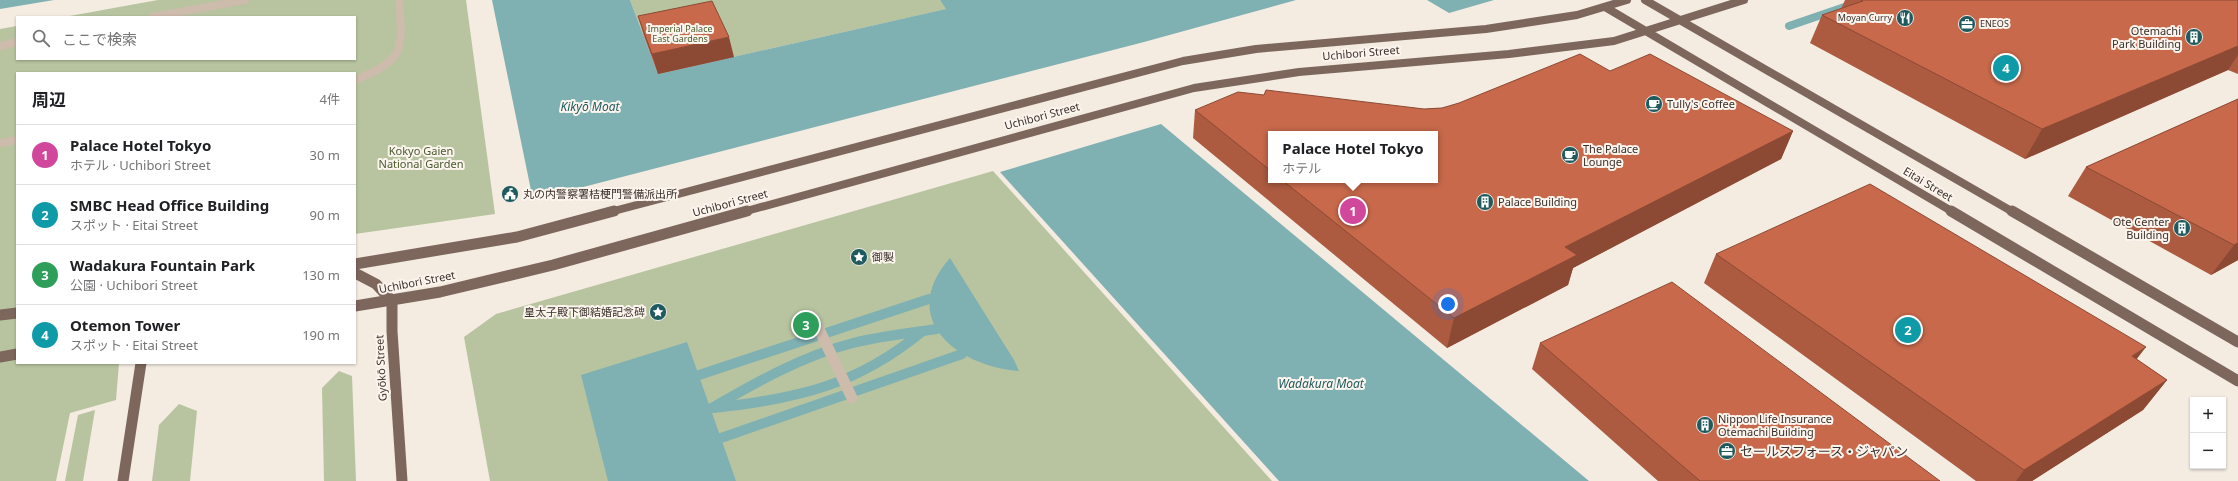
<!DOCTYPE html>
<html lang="ja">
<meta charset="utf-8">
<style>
:root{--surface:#fff;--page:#f6f6f6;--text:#202124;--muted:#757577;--line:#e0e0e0;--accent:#7c3aed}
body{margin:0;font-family:"Noto Sans","Noto Sans JP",sans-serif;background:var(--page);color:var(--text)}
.controls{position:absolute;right:12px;bottom:12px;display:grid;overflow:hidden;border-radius:0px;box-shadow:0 1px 3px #0004}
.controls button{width:36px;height:36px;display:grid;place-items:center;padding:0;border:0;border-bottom:1px solid var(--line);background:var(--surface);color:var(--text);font:20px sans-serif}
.you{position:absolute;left:1448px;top:304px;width:14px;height:14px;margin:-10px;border:3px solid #fff;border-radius:50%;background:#1a73e8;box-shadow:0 0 0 6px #1a73e833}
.badge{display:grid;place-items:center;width:26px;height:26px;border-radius:50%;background:var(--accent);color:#fff;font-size:13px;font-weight:700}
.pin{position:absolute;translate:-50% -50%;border:2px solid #fff;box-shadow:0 1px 4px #0006}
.popup{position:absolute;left:1268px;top:131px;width:170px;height:52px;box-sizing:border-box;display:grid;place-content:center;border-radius:0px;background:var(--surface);filter:drop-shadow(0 1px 3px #0005);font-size:13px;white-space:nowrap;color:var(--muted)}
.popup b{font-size:15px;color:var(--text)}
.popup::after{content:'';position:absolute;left:50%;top:100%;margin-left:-8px;border:8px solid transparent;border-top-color:var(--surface)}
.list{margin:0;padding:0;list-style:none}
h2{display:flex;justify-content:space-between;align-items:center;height:52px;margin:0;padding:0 16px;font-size:17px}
h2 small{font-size:13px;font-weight:400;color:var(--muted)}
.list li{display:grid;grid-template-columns:26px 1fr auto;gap:12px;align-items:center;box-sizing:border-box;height:60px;padding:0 16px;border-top:1px solid var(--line)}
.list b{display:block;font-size:15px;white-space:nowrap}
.list p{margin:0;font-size:13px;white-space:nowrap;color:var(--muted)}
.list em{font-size:13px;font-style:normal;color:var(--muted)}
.icon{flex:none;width:22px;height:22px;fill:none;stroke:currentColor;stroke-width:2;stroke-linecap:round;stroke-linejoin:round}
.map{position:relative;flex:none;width:2238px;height:481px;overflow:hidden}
.search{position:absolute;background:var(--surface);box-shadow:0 1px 3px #0004;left:16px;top:16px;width:340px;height:44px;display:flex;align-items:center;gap:10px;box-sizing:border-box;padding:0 14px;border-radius:0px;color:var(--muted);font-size:15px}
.panel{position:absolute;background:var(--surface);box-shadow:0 1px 3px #0004;left:16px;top:72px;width:340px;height:292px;border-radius:0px}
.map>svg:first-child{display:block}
.green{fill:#b8c4a0}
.water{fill:#7fb0b2}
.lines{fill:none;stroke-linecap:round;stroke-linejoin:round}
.stream-far1{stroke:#7fb0b2;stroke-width:8}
.stream{stroke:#7fb0b2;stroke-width:10}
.minor-far1{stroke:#cdbbac;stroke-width:8}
.minor{stroke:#cdbbac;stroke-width:11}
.major-far1{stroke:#7d675c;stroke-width:8}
.major{stroke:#7d675c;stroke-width:11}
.wall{fill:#ac5a40;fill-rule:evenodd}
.shaded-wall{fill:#8c4a34}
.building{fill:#c8694b;stroke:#8c4a34}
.labels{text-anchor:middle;stroke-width:4;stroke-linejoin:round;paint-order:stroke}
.far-poi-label{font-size:9px;fill:#3b302b;stroke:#fbf5ee;text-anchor:end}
.far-park-label{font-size:9px;fill:#4a5a2e;stroke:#fbf5ee}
.poi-label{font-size:11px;fill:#3b302b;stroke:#fbf5ee;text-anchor:start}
.street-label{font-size:11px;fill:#3b302b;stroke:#fbf5ee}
.park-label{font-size:11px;fill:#4a5a2e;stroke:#fbf5ee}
.water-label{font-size:12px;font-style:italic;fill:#1f5a5e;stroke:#fbf5ee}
.near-poi-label{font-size:13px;fill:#3b302b;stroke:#fbf5ee;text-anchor:start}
</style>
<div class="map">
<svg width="2238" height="481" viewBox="0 0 2238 481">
<rect width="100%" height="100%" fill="#f4ebe1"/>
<!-- green -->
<path class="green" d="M 158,0 L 466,0 L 495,214 L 355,234 L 355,73 L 17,73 L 17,363 L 119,363 L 116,400 L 70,413 L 56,481 L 0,481 L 0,29 L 17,26 L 17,59 L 355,59 L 355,17 L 64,17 Z
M 630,0 L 940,0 L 947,9 L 658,74 Z
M 993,171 L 1272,481 L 490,481 L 464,337 L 496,314 Z
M 339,371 L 352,376 L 356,481 L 324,481 L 322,388 Z
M 179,404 L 197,411 L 190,481 L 152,481 L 159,425 Z
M 95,410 L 83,481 L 65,481 L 78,415 Z"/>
<!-- water -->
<path class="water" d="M 0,0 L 54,0 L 0,9 Z
M 492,0 L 630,0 L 658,74 L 946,9 L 940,0 L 1296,0 L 1144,42 L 533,200 Z
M 1427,0 L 1494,0 L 1449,13 Z
M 1161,124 L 1589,481 L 1279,481 L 1000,172 Z
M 950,258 L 1014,360 L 1019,371 C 956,366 897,318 950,258 Z
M 687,342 L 736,481 L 608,481 L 581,375 Z"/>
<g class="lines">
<!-- stream-far1 -->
<path class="stream-far1" d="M 1789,26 L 1865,0"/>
<!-- stream -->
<path class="stream" d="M 699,375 L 929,299
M 714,408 C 799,398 856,386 923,331
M 710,409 C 755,383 802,356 853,343 C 880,336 909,333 937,329
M 721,438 L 962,354"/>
<!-- minor-far1 -->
<path class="minor-far1" d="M 153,17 L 245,0
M 0,46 L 17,42
M 355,80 C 405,60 403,50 399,0
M 0,143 L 17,140"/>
<!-- minor -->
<path class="minor" d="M 818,327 L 852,398"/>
<!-- major-far1 -->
<path class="major-far1" d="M 1645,0 L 2013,212
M 1605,7 L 1953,212
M 610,212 L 1183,61 L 1256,49 L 1486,29 L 1577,15 L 1627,0
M 743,212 L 1194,88 L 1299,72 L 1509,54 L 1614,41 L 1744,0"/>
<!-- major -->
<path class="major" d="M 1951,211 L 2238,381
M 2012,211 L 2238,342
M 355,264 L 517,237 L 614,211
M 355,273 L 376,284 L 392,301 L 392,331 L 402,481
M 355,306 L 440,292 L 553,265 L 747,211
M 0,315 L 17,313
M 0,357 L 17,354
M 123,481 L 141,363"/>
</g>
<!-- wall -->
<path class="wall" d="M 1845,0 L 2238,0 L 2238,74 L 2228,70 L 2025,159 L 1810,43 L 1822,15 L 1841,9 Z
M 638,16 L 734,57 L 658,74 L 644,36 Z
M 1610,71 L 1793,131 L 1781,159 L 1573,268 L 1568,285 L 1447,348 L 1193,138 L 1195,110 L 1264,95 L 1424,109 L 1442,108 ZM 1271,134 L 1435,180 L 1271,180 Z
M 2238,99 L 2238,260 L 2211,275 L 2068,196 L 2086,167 Z
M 1716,254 L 2136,359 L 2167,380 L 2143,410 L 2032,481 L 1976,481 L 1704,283 Z
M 1540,343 L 1940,481 L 1658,481 L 1532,369 Z"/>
<!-- shaded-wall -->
<path class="shaded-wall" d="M 729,37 L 734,57 L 658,74 L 652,54 Z
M 2238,46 L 2238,55 L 2228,70 L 2025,159 L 2042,129 Z
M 1793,131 L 1781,159 L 1573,268 L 1568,285 L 1447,348 L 1454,318 L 1565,247 Z
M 2238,243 L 2238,260 L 2211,275 L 2234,245 Z
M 2146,347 L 2123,377 L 2132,356 Z
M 2167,380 L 2143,410 L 2032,481 L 2016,481 L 2024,470 Z"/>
<!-- building -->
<path class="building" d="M 1861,0 L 2238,0 L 2238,46 L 2042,129 L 1822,15 L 1863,1 Z
M 712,1 L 729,37 L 652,54 L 638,16 Z
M 1580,54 L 1610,71 L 1650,54 L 1793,131 L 1565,247 L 1577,255 L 1454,318 L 1282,180 L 1435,180 L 1435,134 L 1271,134 L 1271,171 L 1195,110 L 1238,92 L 1264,95 L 1266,90 L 1424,109 L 1442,108 L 1459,103 Z
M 2238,99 L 2238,243 L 2234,245 L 2086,167 Z
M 1870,184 L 2146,347 L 2132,356 L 2167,380 L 2024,470 L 1716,254 Z
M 1672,282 L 1940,481 L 1700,481 L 1540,343 Z"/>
<!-- icons -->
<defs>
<g id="restaurant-disc" transform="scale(0.9)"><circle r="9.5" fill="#1f5a5e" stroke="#fbf5ee"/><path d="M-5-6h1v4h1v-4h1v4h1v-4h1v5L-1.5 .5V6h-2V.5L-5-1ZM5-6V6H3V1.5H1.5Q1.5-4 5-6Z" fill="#fff"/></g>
<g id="office-disc" transform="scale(0.9)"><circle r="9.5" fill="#1f5a5e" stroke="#fbf5ee"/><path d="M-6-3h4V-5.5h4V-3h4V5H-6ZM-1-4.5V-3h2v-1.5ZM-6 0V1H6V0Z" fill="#fff"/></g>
<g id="building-disc" transform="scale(0.9)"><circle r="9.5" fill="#1f5a5e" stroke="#fbf5ee"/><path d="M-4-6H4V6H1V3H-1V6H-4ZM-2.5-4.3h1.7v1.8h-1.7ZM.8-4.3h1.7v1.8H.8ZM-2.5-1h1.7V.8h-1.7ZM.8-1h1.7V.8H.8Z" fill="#fff"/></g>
<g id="cafe-disc" transform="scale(0.9)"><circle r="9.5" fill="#1f5a5e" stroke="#fbf5ee"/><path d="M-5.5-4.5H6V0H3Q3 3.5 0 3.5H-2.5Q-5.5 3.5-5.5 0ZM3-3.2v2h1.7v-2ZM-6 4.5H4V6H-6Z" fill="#fff"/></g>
<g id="civic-disc" transform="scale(0.9)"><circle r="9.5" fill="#1f5a5e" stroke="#fbf5ee"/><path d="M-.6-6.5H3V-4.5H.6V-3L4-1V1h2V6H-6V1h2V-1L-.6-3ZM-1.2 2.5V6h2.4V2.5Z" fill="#fff"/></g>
<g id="sight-disc" transform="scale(0.9)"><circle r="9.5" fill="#1f5a5e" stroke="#fbf5ee"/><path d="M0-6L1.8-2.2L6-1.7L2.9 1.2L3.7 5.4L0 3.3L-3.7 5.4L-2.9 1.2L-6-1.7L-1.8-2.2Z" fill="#fff"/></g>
</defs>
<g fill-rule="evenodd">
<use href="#restaurant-disc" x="1905" y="18"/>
<use href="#office-disc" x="1967" y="24"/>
<use href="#building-disc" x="2194" y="37"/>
<use href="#cafe-disc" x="1654" y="104"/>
<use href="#cafe-disc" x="1570" y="155"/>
<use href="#civic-disc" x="510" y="194"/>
<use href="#building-disc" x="1485" y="202"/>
<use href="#building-disc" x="2182" y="228"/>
<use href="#sight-disc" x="859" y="257"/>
<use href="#sight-disc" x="658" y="312"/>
<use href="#building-disc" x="1705" y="425"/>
<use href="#office-disc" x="1727" y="451"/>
</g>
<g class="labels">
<!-- far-poi labels -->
<g class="far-poi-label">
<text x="1892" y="21">Moyan Curry</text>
<text x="1980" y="27" text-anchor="start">ENEOS</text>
</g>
<!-- far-park labels -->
<g class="far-park-label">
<text x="680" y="32">Imperial Palace<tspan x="680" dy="10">East Gardens</tspan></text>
</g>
<!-- poi labels -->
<g class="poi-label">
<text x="2181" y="35" text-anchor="end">Otemachi<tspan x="2181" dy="13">Park Building</tspan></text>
<text x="1667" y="108">Tully's Coffee</text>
<text x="1583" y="153">The Palace<tspan x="1583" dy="13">Lounge</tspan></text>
<text x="523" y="198">丸の内警察署桔梗門警備派出所</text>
<text x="1498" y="206">Palace Building</text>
<text x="2169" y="226" text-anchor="end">Ote Center<tspan x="2169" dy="13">Building</tspan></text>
<text x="872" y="261">御製</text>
<text x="645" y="316" text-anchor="end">皇太子殿下御結婚記念碑</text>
<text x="1718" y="423">Nippon Life Insurance<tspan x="1718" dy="13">Otemachi Building</tspan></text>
</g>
<!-- street labels -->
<g class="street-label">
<text transform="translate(1361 53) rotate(-5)" y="4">Uchibori Street</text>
<text transform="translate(1042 116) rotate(-15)" y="4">Uchibori Street</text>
<text transform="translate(1928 184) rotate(31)" y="4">Eitai Street</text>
<text transform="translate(730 203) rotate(-15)" y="4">Uchibori Street</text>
<text transform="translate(417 282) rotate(-11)" y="4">Uchibori Street</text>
<text transform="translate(381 368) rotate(-93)" y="4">Gyōkō Street</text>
</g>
<!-- park labels -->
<g class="park-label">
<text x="421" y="155">Kokyo Gaien<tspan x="421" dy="13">National Garden</tspan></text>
</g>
<!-- water labels -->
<g class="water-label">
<text x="590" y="111">Kikyō Moat</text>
<text x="1321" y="388">Wadakura Moat</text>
</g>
<!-- near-poi labels -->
<g class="near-poi-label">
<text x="1740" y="456">セールスフォース・ジャパン</text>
</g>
</g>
</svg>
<div class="controls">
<button>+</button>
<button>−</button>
</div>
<div class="you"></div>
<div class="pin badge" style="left:1353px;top:211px;background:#d1479c">1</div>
<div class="popup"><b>Palace Hotel Tokyo</b>ホテル</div>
<div class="pin badge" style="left:1908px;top:330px;background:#0f9aa8">2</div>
<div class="pin badge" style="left:806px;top:325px;background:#2e9e5b">3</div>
<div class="pin badge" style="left:2006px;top:68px;background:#0f9aa8">4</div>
<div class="search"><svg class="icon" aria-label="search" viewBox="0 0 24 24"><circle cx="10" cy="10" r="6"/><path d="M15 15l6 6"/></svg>ここで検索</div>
<section class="panel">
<h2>周辺<small>4件</small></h2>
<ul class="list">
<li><span class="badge" style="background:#d1479c">1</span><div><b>Palace Hotel Tokyo</b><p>ホテル · Uchibori Street</p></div><em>30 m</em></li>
<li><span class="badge" style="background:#0f9aa8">2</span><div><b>SMBC Head Office Building</b><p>スポット · Eitai Street</p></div><em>90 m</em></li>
<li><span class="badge" style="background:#2e9e5b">3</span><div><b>Wadakura Fountain Park</b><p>公園 · Uchibori Street</p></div><em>130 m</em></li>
<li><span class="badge" style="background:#0f9aa8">4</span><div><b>Otemon Tower</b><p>スポット · Eitai Street</p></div><em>190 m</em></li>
</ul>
</section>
</div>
